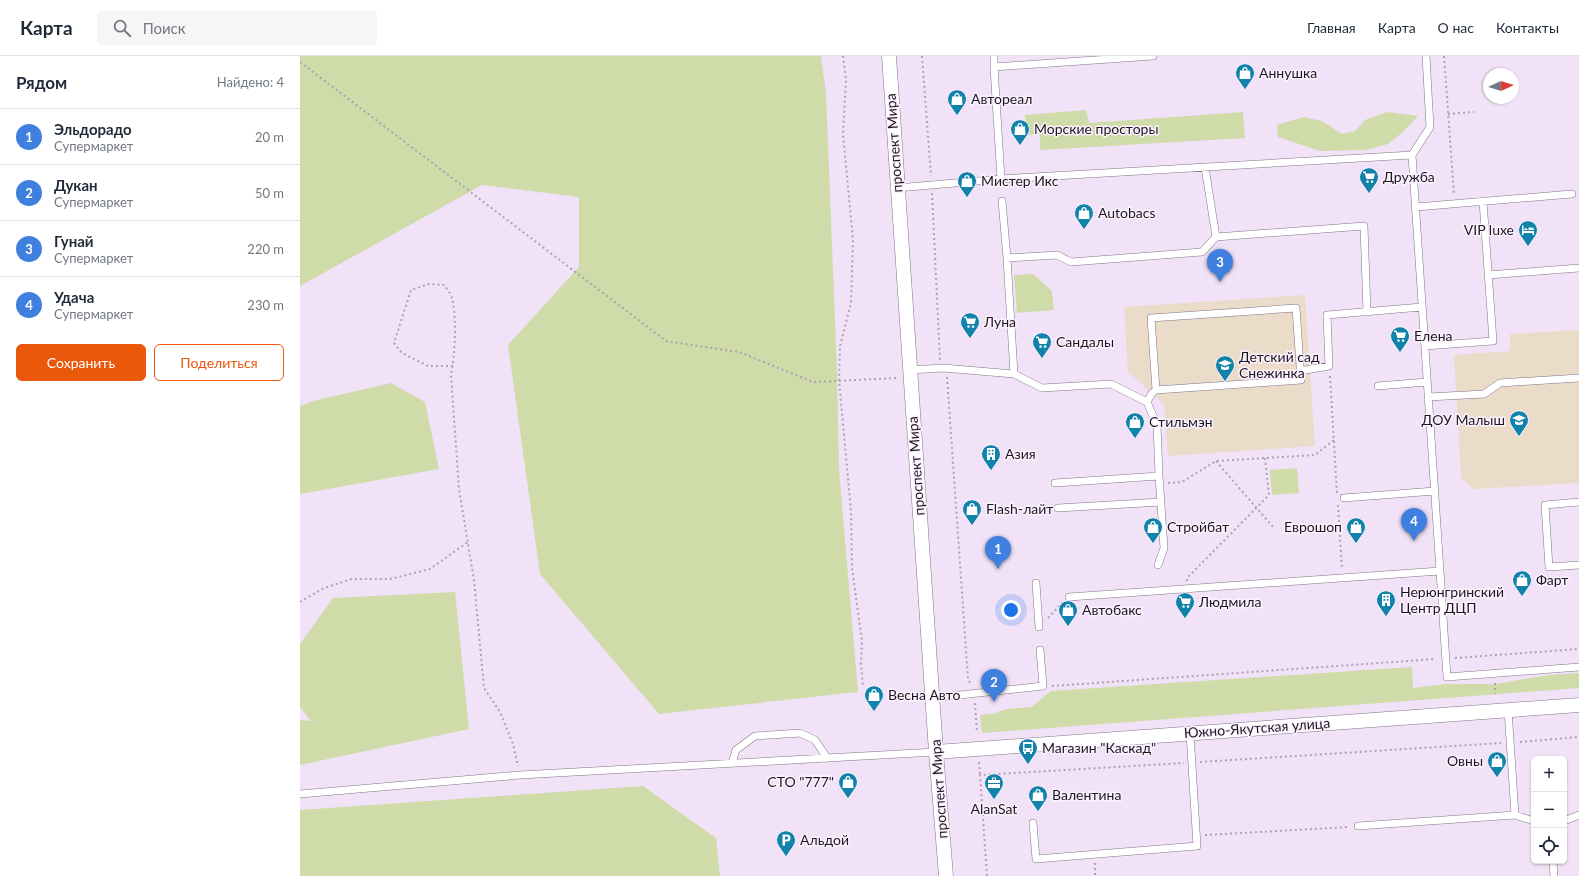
<!DOCTYPE html>
<html lang="ru">
<meta charset="utf-8">
<style>
:root{--surface:#fff;--page:#f6f6f7;--text:#1f2937;--muted:#747a83;--line:#e0e1e3;--accent:#ea580c}
body{margin:0;font-family:Lato,sans-serif;background:var(--page);color:var(--text)}
.controls{position:absolute;right:12px;bottom:12px;display:grid;overflow:hidden;border-radius:6px;box-shadow:0 1px 3px #0004}
.controls button{width:36px;height:36px;display:grid;place-items:center;padding:0;border:0;border-bottom:1px solid var(--line);background:var(--surface);color:var(--text);font:20px sans-serif}
.compass{position:absolute;left:1183px;top:12px;width:36px;height:36px;border-radius:50%;background:var(--surface);box-shadow:0 1px 3px #0004;rotate:86deg}
.you{position:absolute;left:711px;top:554px;width:14px;height:14px;margin:-10px;border:3px solid #fff;border-radius:50%;background:#1a73e8;box-shadow:0 0 0 6px #1a73e833}
.badge{display:grid;place-items:center;width:26px;height:26px;border-radius:50%;background:var(--accent);color:#fff;font-size:13px;font-weight:700}
.pin{position:absolute;translate:-50% -33px;filter:drop-shadow(0 1px 2px #0008)}
.pin::after{content:'';position:absolute;top:21px;width:14px;height:12px;background:inherit;clip-path:polygon(0 0,100% 0,50% 100%)}
.list{margin:0;padding:0;list-style:none}
h2{display:flex;justify-content:space-between;align-items:center;height:52px;margin:0;padding:0 16px;font-size:17px}
h2 small{font-size:13px;font-weight:400;color:var(--muted)}
.list li{display:grid;grid-template-columns:26px 1fr auto;gap:12px;align-items:center;box-sizing:border-box;height:56px;padding:0 16px;border-top:1px solid var(--line)}
.list b{display:block;font-size:15px;white-space:nowrap}
.list p{margin:0;font-size:13px;white-space:nowrap;color:var(--muted)}
.list em{font-size:13px;font-style:normal;color:var(--muted)}
.actions{display:flex;gap:8px;padding:12px 16px}
.actions a{flex:1;padding:9px 0;border:1px solid var(--accent);border-radius:6px;text-align:center;font-size:14px;color:var(--accent)}
.actions .main{background:var(--accent);color:#fff}
.icon{flex:none;width:22px;height:22px;fill:none;stroke:currentColor;stroke-width:2;stroke-linecap:round;stroke-linejoin:round}
.map{position:relative;flex:none;width:1279px;height:820px;overflow:hidden}
header{display:flex;align-items:center;gap:24px;box-sizing:border-box;height:56px;padding:0 20px;background:var(--surface);border-bottom:1px solid var(--line)}
header strong{font-size:19px}
nav{display:flex;gap:22px;margin-inline-start:auto;font-size:14px}
.search{width:280px;height:36px;background:var(--page);display:flex;align-items:center;gap:10px;box-sizing:border-box;padding:0 14px;border-radius:6px;color:var(--muted);font-size:15px}
main{display:flex}
aside{flex:1;background:var(--surface)}
.map>svg:first-child{display:block}
.education{fill:#ebdcc9}
.green{fill:#cfdba9}
.lines{fill:none;stroke-linecap:round;stroke-linejoin:round}
.lane-casing{stroke:#817385;stroke-width:8}
.street-casing{stroke:#817385;stroke-width:15}
.path{stroke:#aea1b2;stroke-width:2;stroke-dasharray:2 3;stroke-linecap:butt}
.lane{stroke:#fff;stroke-width:7}
.street{stroke:#fff;stroke-width:14}
.labels{text-anchor:middle;stroke-width:3;stroke-linejoin:round;paint-order:stroke}
.poi-label{font-size:14px;fill:#1d181f;stroke:#fcf2ff;text-anchor:start}
.street-label{font-size:14px;fill:#1d181f;stroke:#fcf2ff}
</style>
<header>
<strong>Карта</strong>
<div class="search"><svg class="icon" aria-label="search" viewBox="0 0 24 24"><circle cx="10" cy="10" r="6"/><path d="M15 15l6 6"/></svg>Поиск</div>
<nav><a>Главная</a><a>Карта</a><a>О нас</a><a>Контакты</a></nav>
</header>
<main>
<aside>
<h2>Рядом<small>Найдено: 4</small></h2>
<ul class="list">
<li><span class="badge" style="background:#3f7fe0">1</span><div><b>Эльдорадо</b><p>Супермаркет</p></div><em>20 m</em></li>
<li><span class="badge" style="background:#3f7fe0">2</span><div><b>Дукан</b><p>Супермаркет</p></div><em>50 m</em></li>
<li><span class="badge" style="background:#3f7fe0">3</span><div><b>Гунай</b><p>Супермаркет</p></div><em>220 m</em></li>
<li><span class="badge" style="background:#3f7fe0">4</span><div><b>Удача</b><p>Супермаркет</p></div><em>230 m</em></li>
</ul>
<div class="actions"><a class="main">Сохранить</a><a>Поделиться</a></div>
</aside>
<div class="map">
<svg width="1279" height="820" viewBox="0 0 1279 820">
<rect width="100%" height="100%" fill="#f2e2f7"/>
<!-- education -->
<path class="education" d="M 1005,239 L 1015,390 L 868,400 L 864,348 L 828,316 L 824,251 Z
M 1279,274 L 1279,427 L 1173,433 L 1161,422 L 1154,299 L 1210,295 L 1210,278 Z"/>
<!-- green -->
<path class="green" d="M 0,0 L 521,0 L 526,38 L 537,315 L 539,414 L 558,636 L 359,658 L 240,518 L 208,289 L 279,211 L 279,141 L 182,129 L 0,230 Z
M 786,54 L 789,67 L 943,56 L 945,82 L 740,94 L 740,78 L 726,79 L 725,59 Z
M 1087,56 L 1118,60 L 1103,76 L 1088,88 L 1066,94 L 1020,95 L 978,81 L 977,69 L 1004,61 L 1022,65 L 1042,78 L 1055,75 L 1065,64 Z
M 733,218 L 752,235 L 754,254 L 717,257 L 714,219 Z
M 91,327 L 125,346 L 139,413 L 0,438 L 0,350 L 13,345 Z
M 997,412 L 999,437 L 972,439 L 970,414 Z
M 155,536 L 169,673 L 0,709 L 0,664 L 11,665 L 0,651 L 0,588 L 33,542 Z
M 1112,611 L 1113,632 L 1147,628 L 1195,628 L 1249,619 L 1279,617 L 1279,632 L 682,677 L 680,659 L 692,658 L 707,653 L 731,651 L 751,635 Z
M 343,730 L 416,782 L 420,820 L 0,820 L 0,754 Z"/>
<g class="lines">
<!-- lane casing -->
<g class="lane-casing">
<path id="lane" d="M 694,0 L 694,11
M 1126,0 L 1130,71 L 1112,99 L 1140,515
M 905,111 L 916,181
M 701,123 L 694,11 L 853,0
M 597,132 L 701,123 L 1112,99
M 702,145 L 707,202
M 1116,151 L 1272,138
M 1188,219 L 1279,212
M 1125,290 L 1193,285 L 1183,145
M 610,314 L 643,312 L 714,318 L 707,202 L 757,199 L 771,206 L 902,196 L 916,181 L 1064,170 L 1067,256
M 1000,315 L 1029,310 L 1027,259 L 1122,251
M 714,318 L 742,332 L 811,328 L 847,346 L 857,369 L 859,420 L 755,427
M 1078,330 L 1127,326
M 1128,341 L 1184,338 L 1200,327 L 1279,322
M 847,346 L 852,337 L 856,334 L 1001,324 L 996,252 L 851,262 L 856,334
M 1044,442 L 1135,435
M 1279,446 L 1245,449 L 1249,511 L 1279,509
M 758,452 L 861,446
M 858,509 L 864,492 L 859,420
M 736,527 L 739,571
M 769,541 L 1140,515 L 1147,621 L 1279,611
M 632,642 L 743,630 L 740,594
M 1208,654 L 1215,759
M 432,707 L 436,694 L 455,680 L 500,677 L 515,684 L 527,702
M 0,738 L 220,719 L 636,696
M 1264,765 L 1279,759
M 733,767 L 736,803 L 897,790 L 890,677
M 1058,770 L 1215,759 L 1234,765
M 1253,805 L 1254,820"/>
</g>
<!-- street casing -->
<g class="street-casing">
<path id="street" d="M 589,0 L 636,696 L 646,820
M 636,696 L 1279,649"/>
</g>
<!-- path -->
<path class="path" d="M 543,0 L 546,24 L 543,78 L 553,184 L 551,247 L 540,290 L 539,324 L 551,455 L 552,512 L 562,585 L 561,607 L 563,631
M 622,0 L 631,120
M 1144,0 L 1154,138
M 0,6 L 366,285 L 439,296 L 513,326 L 598,322
M 1148,58 L 1174,56
M 632,137 L 640,304
M 153,310 L 128,310 L 102,297 L 94,287 L 111,234 L 129,228 L 144,229 C 147,233 151,238 152,242 C 157,264 155,297 151,319 L 159,433 L 174,524 L 184,632 L 200,656 L 213,688 L 218,710
M 1030,320 L 1037,437
M 647,321 L 668,623 L 671,629
M 916,405 L 973,471
M 868,427 L 882,426 L 916,405 L 1015,399 L 1034,384
M 1038,449 L 1042,513
M 887,525 L 887,522 L 969,439 L 965,402
M 0,546 L 24,532 L 52,523 L 90,523 L 130,513 L 168,486
M 748,562 L 763,546
M 1155,602 L 1279,593
M 1195,627 L 1195,638
M 752,630 L 1136,603
M 675,647 L 677,677
M 1220,686 L 1279,681
M 679,706 L 680,719
M 900,706 L 1201,687
M 905,779 L 1049,771
M 795,807 L 795,820
M 687,820 L 680,719 L 884,707"/>
<!-- lane -->
<use href="#lane" class="lane"/>
<!-- street -->
<use href="#street" class="street"/>
</g>
<!-- icons -->
<defs>
<g id="shop-pin" transform="scale(1)"><path d="M0 17L-7.5 6A9.5 9.5 0 1 1 7.5 6Z" fill="#1182a9" stroke="#fcf2ff"/><path d="M-5-2.5h2.3a2.7 3.5 0 0 1 5.4 0H5L5.5 6h-11ZM-1.5-2.5h3a1.5 2.3 0 0 0-3 0Z" fill="#fff"/></g>
<g id="supermarket-pin" transform="scale(1)"><path d="M0 17L-7.5 6A9.5 9.5 0 1 1 7.5 6Z" fill="#1182a9" stroke="#fcf2ff"/><path d="M-6-5.5h2.5l.6 2H6L4.5 2H-2.5L-4.4-4H-6ZM-1.5 3.2a1.3 1.3 0 1 0 .1 0ZM3 3.2a1.3 1.3 0 1 0 .1 0Z" fill="#fff"/></g>
<g id="hotel-pin" transform="scale(1)"><path d="M0 17L-7.5 6A9.5 9.5 0 1 1 7.5 6Z" fill="#1182a9" stroke="#fcf2ff"/><path d="M-6-4.5h1.5V1H6V5H4.5V3h-9V5H-6ZM-4 0a1.8 1.8 0 1 1 3.6 0ZM.5 0V-2.5h3Q6-2.5 6 0Z" fill="#fff"/></g>
<g id="school-pin" transform="scale(1)"><path d="M0 17L-7.5 6A9.5 9.5 0 1 1 7.5 6Z" fill="#1182a9" stroke="#fcf2ff"/><path d="M0-5L7-2L0 1L-7-2ZM-4 1L0 2.5L4 1V4Q0 6-4 4Z" fill="#fff"/></g>
<g id="building-pin" transform="scale(1)"><path d="M0 17L-7.5 6A9.5 9.5 0 1 1 7.5 6Z" fill="#1182a9" stroke="#fcf2ff"/><path d="M-4-6H4V6H1V3H-1V6H-4ZM-2.5-4.3h1.7v1.8h-1.7ZM.8-4.3h1.7v1.8H.8ZM-2.5-1h1.7V.8h-1.7ZM.8-1h1.7V.8H.8Z" fill="#fff"/></g>
<g id="bus-pin" transform="scale(1)"><path d="M0 17L-7.5 6A9.5 9.5 0 1 1 7.5 6Z" fill="#1182a9" stroke="#fcf2ff"/><path d="M-5-6H5V4H4V6H2V4H-2V6H-4V4H-5ZM-3.5-4V0h7V-4ZM-3.5 1.2v1.5H-2V1.2ZM2 1.2v1.5H3.5V1.2Z" fill="#fff"/></g>
<g id="office-pin" transform="scale(1)"><path d="M0 17L-7.5 6A9.5 9.5 0 1 1 7.5 6Z" fill="#1182a9" stroke="#fcf2ff"/><path d="M-6-3h4V-5.5h4V-3h4V5H-6ZM-1-4.5V-3h2v-1.5ZM-6 0V1H6V0Z" fill="#fff"/></g>
<g id="parking-pin" transform="scale(1)"><path d="M0 17L-7.5 6A9.5 9.5 0 1 1 7.5 6Z" fill="#1182a9" stroke="#fcf2ff"/><path d="M-3.5-5.5H1a3.5 3.5 0 0 1 0 7H-1V5.5H-3.5ZM-1-3.4V-.6H.8a1.4 1.4 0 0 0 0-2.8Z" fill="#fff"/></g>
</defs>
<g fill-rule="evenodd">
<use href="#shop-pin" x="945" y="17"/>
<use href="#shop-pin" x="657" y="43"/>
<use href="#shop-pin" x="720" y="73"/>
<use href="#supermarket-pin" x="1069" y="121"/>
<use href="#shop-pin" x="667" y="125"/>
<use href="#shop-pin" x="784" y="157"/>
<use href="#hotel-pin" x="1228" y="174"/>
<use href="#supermarket-pin" x="670" y="266"/>
<use href="#supermarket-pin" x="1100" y="280"/>
<use href="#supermarket-pin" x="742" y="286"/>
<use href="#school-pin" x="925" y="309"/>
<use href="#school-pin" x="1219" y="364"/>
<use href="#shop-pin" x="835" y="366"/>
<use href="#building-pin" x="691" y="398"/>
<use href="#shop-pin" x="672" y="453"/>
<use href="#shop-pin" x="853" y="471"/>
<use href="#shop-pin" x="1056" y="471"/>
<use href="#shop-pin" x="1222" y="524"/>
<use href="#building-pin" x="1086" y="544"/>
<use href="#supermarket-pin" x="885" y="546"/>
<use href="#shop-pin" x="768" y="554"/>
<use href="#shop-pin" x="574" y="639"/>
<use href="#bus-pin" x="728" y="692"/>
<use href="#shop-pin" x="1197" y="705"/>
<use href="#shop-pin" x="548" y="726"/>
<use href="#office-pin" x="694" y="727"/>
<use href="#shop-pin" x="738" y="739"/>
<use href="#parking-pin" x="486" y="784"/>
</g>
<g class="labels">
<!-- poi labels -->
<g class="poi-label">
<text x="959" y="22">Аннушка</text>
<text x="671" y="48">Автореал</text>
<text x="734" y="78">Морские просторы</text>
<text x="1083" y="126">Дружба</text>
<text x="681" y="130">Мистер Икс</text>
<text x="798" y="162">Autobacs</text>
<text x="1214" y="179" text-anchor="end">VIP luxe</text>
<text x="684" y="271">Луна</text>
<text x="1114" y="285">Елена</text>
<text x="756" y="291">Сандалы</text>
<text x="939" y="306">Детский сад<tspan x="939" dy="16">Снежинка</tspan></text>
<text x="1205" y="369" text-anchor="end">ДОУ Малыш</text>
<text x="849" y="371">Стильмэн</text>
<text x="705" y="403">Азия</text>
<text x="686" y="458">Flash-лайт</text>
<text x="867" y="476">Стройбат</text>
<text x="1042" y="476" text-anchor="end">Еврошоп</text>
<text x="1236" y="529">Фарт</text>
<text x="1100" y="541">Нерюнгринский<tspan x="1100" dy="16">Центр ДЦП</tspan></text>
<text x="899" y="551">Людмила</text>
<text x="782" y="559">Автобакс</text>
<text x="588" y="644">Весна Авто</text>
<text x="742" y="697">Магазин "Каскад"</text>
<text x="1183" y="710" text-anchor="end">Овны</text>
<text x="534" y="731" text-anchor="end">СТО "777"</text>
<text x="752" y="744">Валентина</text>
<text x="694" y="758" text-anchor="middle">AlanSat</text>
<text x="500" y="789">Альдой</text>
</g>
<!-- street labels -->
<g class="street-label">
<text transform="translate(594 87) rotate(-94)" y="5">проспект Мира</text>
<text transform="translate(616 410) rotate(-94)" y="5">проспект Мира</text>
<text transform="translate(957 672) rotate(-4)" y="5">Южно-Якутская улица</text>
<text transform="translate(639 733) rotate(-94)" y="5">проспект Мира</text>
</g>
</g>
</svg>
<div class="controls">
<button>+</button>
<button>−</button>
<button><svg class="icon" aria-label="locate" viewBox="0 0 24 24"><circle cx="12" cy="12" r="6"/><path d="M12 2v4M12 18v4M2 12h4M18 12h4"/></svg></button>
</div>
<svg class="compass" viewBox="-18 -18 36 36"><path d="M0-13l5 13h-10z" fill="#e53935"/><path d="M0 13l5-13h-10z" fill="#747a83"/></svg>
<div class="you"></div>
<div class="pin badge" style="left:698px;top:513px;background:#3f7fe0">1</div>
<div class="pin badge" style="left:694px;top:646px;background:#3f7fe0">2</div>
<div class="pin badge" style="left:920px;top:226px;background:#3f7fe0">3</div>
<div class="pin badge" style="left:1114px;top:485px;background:#3f7fe0">4</div>
</div>
</main>
